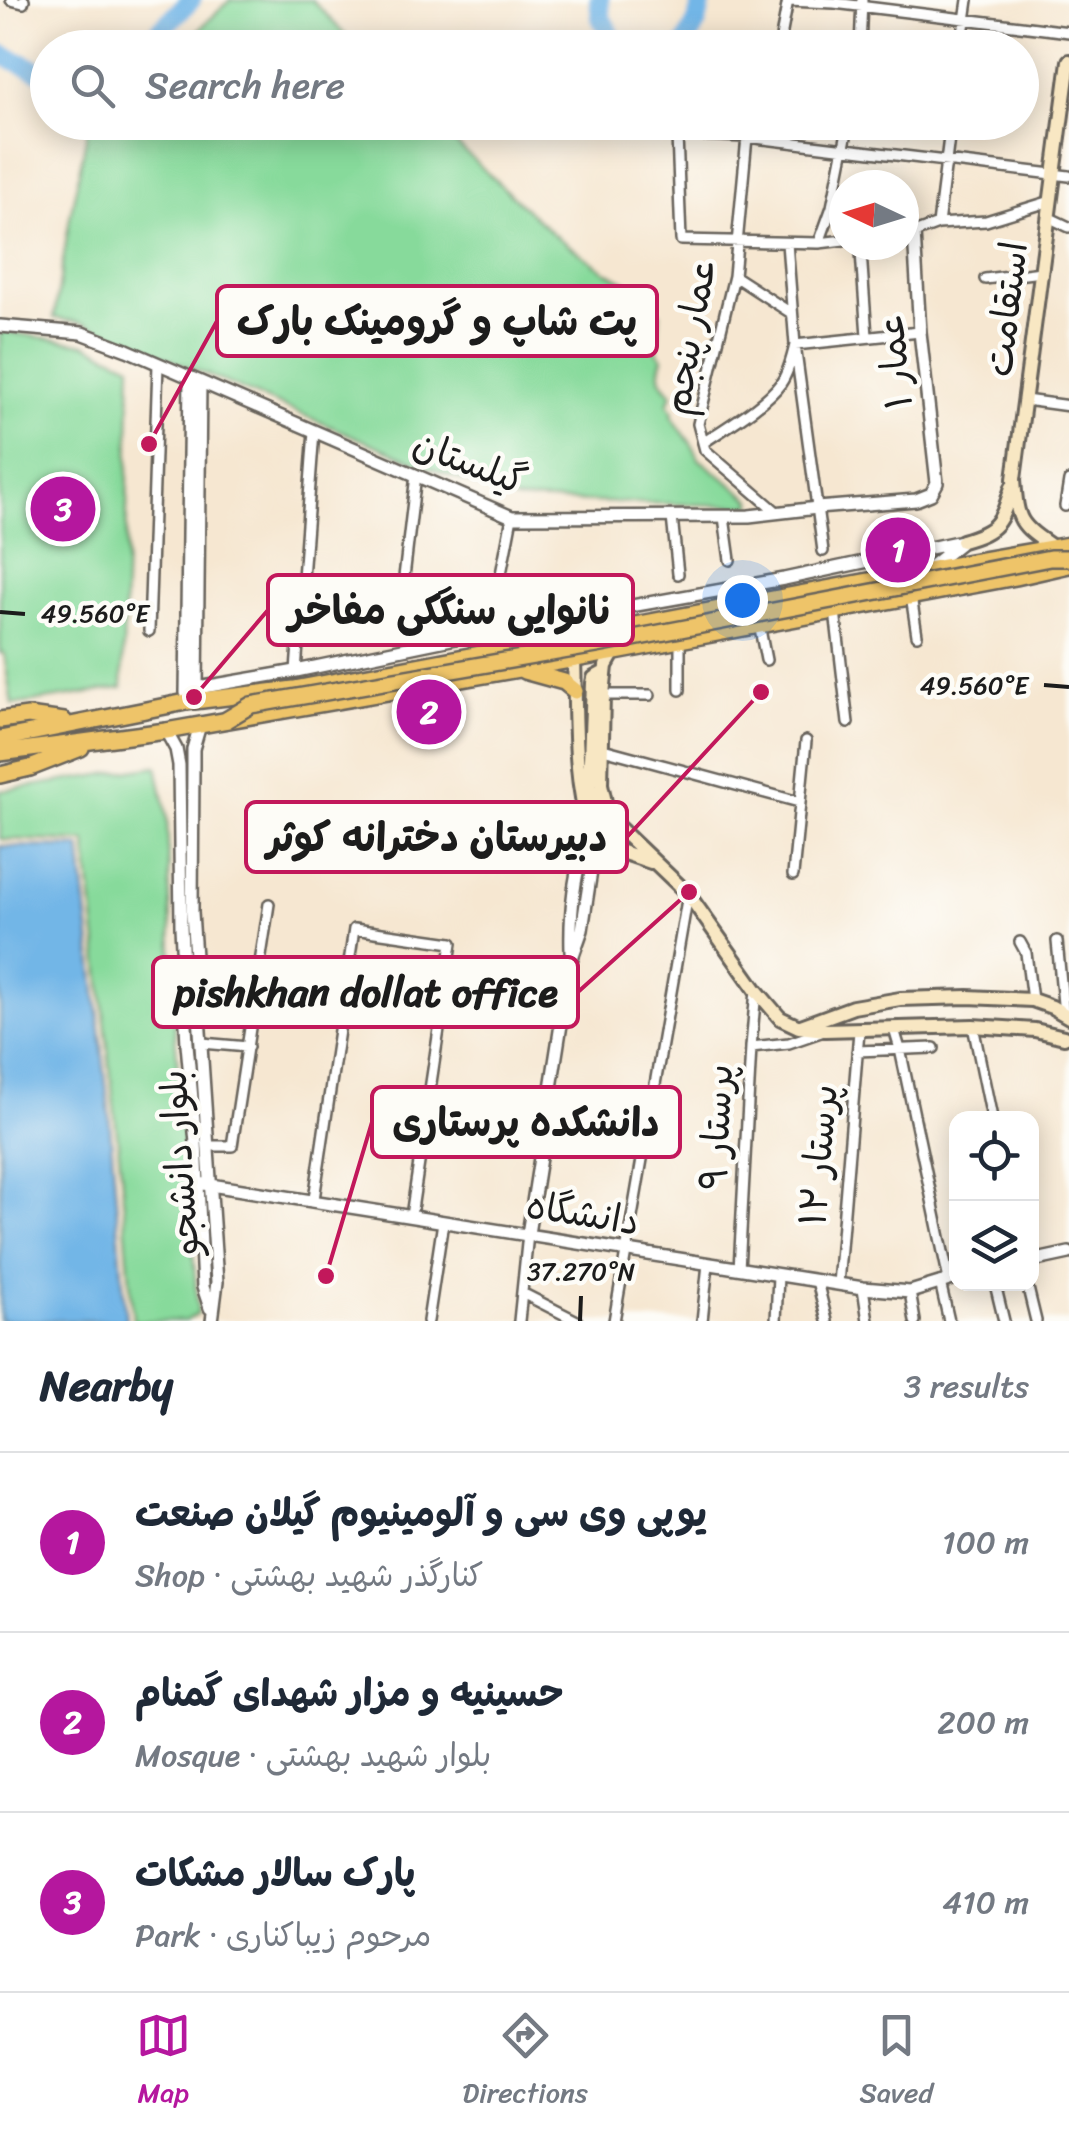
<!DOCTYPE html>
<meta charset="utf-8">
<style>
:root{--surface:#fff;--page:#f6f6f7;--text:#1f2937;--muted:#747a83;--line:#e0e1e3;--accent:#b5179e}
body{margin:0;font-family:Sriracha,"Playpen Sans Arabic",sans-serif;background:var(--page);color:var(--text)}
.controls{position:absolute;right:30px;bottom:30px;display:grid;overflow:hidden;border-radius:20px;box-shadow:0 5px 25px #0003}
.controls button{width:90px;height:90px;display:grid;place-items:center;padding:0;border:0;border-bottom:2px solid var(--line);background:var(--surface);color:var(--text);font:50px sans-serif}
.compass{position:absolute;left:829px;top:170px;width:90px;height:90px;border-radius:50%;background:var(--surface);box-shadow:0 5px 25px #0003;rotate:274deg}
.you{position:absolute;left:742px;top:600px;width:35px;height:35px;margin:-25px;border:8px solid #fff;border-radius:50%;background:#1a73e8;box-shadow:0 0 0 15px #1a73e833}
.badge{display:grid;place-items:center;width:65px;height:65px;border-radius:50%;background:var(--accent);color:#fff;font-size:32px;font-weight:700}
.pin{position:absolute;translate:-50% -50%;border:5px solid #fff;box-shadow:0 2px 10px #0006}
.list{margin:0;padding:0;list-style:none}
h2{display:flex;justify-content:space-between;align-items:center;height:130px;margin:0;padding:0 40px;font-size:42px}
h2 small{font-size:32px;font-weight:400;color:var(--muted)}
.list li{display:grid;grid-template-columns:65px 1fr auto;gap:30px;align-items:center;box-sizing:border-box;height:180px;padding:0 40px;border-top:2px solid var(--line)}
.list b{display:block;font-size:38px;white-space:nowrap}
.list p{margin:0;font-size:32px;white-space:nowrap;color:var(--muted)}
.list em{font-size:32px;font-style:normal;color:var(--muted)}
.icon{flex:none;width:55px;height:55px;fill:none;stroke:currentColor;stroke-width:2;stroke-linecap:round;stroke-linejoin:round}
.map{position:relative;flex:none;width:1069px;height:1321px;overflow:hidden}
.search{position:absolute;background:var(--surface);box-shadow:0 5px 25px #0003;left:30px;right:30px;top:30px;height:110px;display:flex;align-items:center;gap:25px;box-sizing:border-box;padding:0 35px;border-radius:55px;color:var(--muted);font-size:38px}
.sheet{height:670px;background:var(--surface)}
nav{display:flex;justify-content:space-around;align-items:center;box-sizing:border-box;height:140px;border-top:2px solid var(--line);background:var(--surface);font-size:28px;color:var(--muted)}
nav a{display:grid;justify-items:center;gap:5px}
nav .on{color:var(--accent)}
.map>svg:first-child{display:block}
.green{fill:#87da9b;stroke:#527b5c;stroke-width:2.5}
.water{fill:#72b6e7;stroke:#476982;stroke-width:2.5}
.lines{fill:none;stroke-linecap:round;stroke-linejoin:round}
.river{stroke:#72b6e7;stroke-width:20}
.minor-casing{stroke:#68635b;stroke-width:14}
.tertiary-casing{stroke:#68635b;stroke-width:16}
.secondary-casing{stroke:#68635b;stroke-width:18}
.trunk-casing{stroke:#68635b;stroke-width:20}
.minor{stroke:#fff;stroke-width:9}
.tertiary{stroke:#fff;stroke-width:11}
.secondary{stroke:#f8e7c3;stroke-width:12}
.trunk{stroke:#eec469;stroke-width:15}
.trunk-bridge-casing{stroke:#68635b;stroke-width:20;stroke-linecap:butt}
.trunk-bridge{stroke:#eec469;stroke-width:15}
.ticks{fill:none;stroke:#1c1c1c;stroke-width:4}
.labels{text-anchor:middle;stroke-width:9;stroke-linejoin:round;paint-order:stroke}
.street-label{font-size:38px;fill:#1c1c1c;stroke:#fdfcf7}
.ticks-label{font-size:25px;text-anchor:middle;fill:#1c1c1c;stroke:#fdfcf7;stroke-width:9;stroke-linejoin:round;paint-order:stroke}
.leader{fill:none;stroke:#c2185b;stroke-width:4}
.callout-dot{fill:#c2185b;stroke:#fdfcf7;stroke-width:4}
.callout{fill:#fdfcf7;stroke:#c2185b;stroke-width:4}
.callout-label{font-size:40px;text-anchor:middle;font-weight:bold;fill:#1c1c1c}
</style>
<div class="map">
<svg width="1069" height="1321" viewBox="0 0 1069 1321">
<rect width="100%" height="100%" fill="#fdfcf7"/>
<filter id="ink" filterUnits="userSpaceOnUse"><feTurbulence type="fractalNoise" baseFrequency=".01" numOctaves="2"/><feDisplacementMap in="SourceGraphic" scale="20" xChannelSelector="R" yChannelSelector="G"/><feConvolveMatrix kernelMatrix="1 2 1 2 8 2 1 2 1" color-interpolation-filters="sRGB"/></filter>
<filter id="wash" filterUnits="userSpaceOnUse"><feTurbulence type="fractalNoise" baseFrequency=".0048" numOctaves="4" result="noise"/><feDisplacementMap in="SourceGraphic" scale="40" xChannelSelector="R" yChannelSelector="G"/><feGaussianBlur stdDeviation="2.25" result="paint"/><feColorMatrix in="noise" values="0 0 0 0 0 0 0 0 0 0 0 0 0 0 0 0 0 1.4 0 .05"/><feComposite in="paint" operator="in"/></filter>
<g filter="url(#wash)">
<rect width="100%" height="100%" fill="#f6e7d1"/>
<!-- green -->
<path class="green" d="M 230,0 L 312,0 L 357,47 L 181,47 Z
M 89,123 L 434,123 L 553,234 L 602,269 L 649,295 L 651,307 L 660,313 L 657,351 L 663,358 C 657,374 659,382 672,393 L 668,405 L 673,411 L 672,415 C 679,431 694,443 699,459 L 752,500 L 752,506 L 515,500 L 427,467 L 84,323 L 54,318 L 70,217 Z
M 0,331 L 85,344 L 131,365 L 122,688 L 12,705 L 4,653 L 0,653 Z
M 157,766 L 167,816 L 175,1033 L 198,1313 L 186,1321 L 133,1321 L 121,1172 L 86,842 L 0,839 L 0,791 Z"/>
<!-- water -->
<path class="water" d="M 0,846 L 80,847 L 108,1101 L 126,1321 L 0,1321 Z"/>
<g class="lines">
<!-- river -->
<path class="river" d="M 599,0 L 601,18 L 618,48
M 142,48 L 191,0
M 683,48 L 697,22 L 702,0
M 0,54 L 48,75"/>
</g>
</g>
<g filter="url(#ink)">
<g class="lines">
<!-- minor casing -->
<g class="minor-casing">
<path id="minor" d="M 11,0 L 23,3 L 24,0
M 788,1 L 834,3 L 1069,32
M 779,48 L 788,0
M 860,48 L 862,0
M 961,48 L 968,0
M 610,122 L 641,133 L 747,137 L 1069,176
M 752,122 L 747,137 L 734,276 L 698,424 L 705,450 L 778,513
M 677,135 L 681,240 L 819,243 L 844,240
M 1048,217 L 1069,227
M 938,224 L 951,122
M 904,234 L 914,233 L 938,224 L 986,221 L 1051,201
M 819,243 L 832,207 L 849,122
M 861,252 L 867,336
M 734,276 L 791,313
M 985,279 L 1041,272
M 1025,400 L 1069,406
M 703,443 C 726,427 764,406 781,383 C 788,373 792,358 795,345 L 787,243
M 1065,506 L 1069,481
M 672,517 L 678,574
M 724,517 L 730,560
M 823,551 L 795,345 L 920,332
M 911,596 L 917,635
M 835,611 L 848,723
M 759,624 L 766,660
M 398,628 L 416,475
M 149,631 L 158,364
M 490,631 L 512,517
M 680,640 L 680,690
M 296,671 L 314,431
M 603,695 L 650,695
M 603,749 L 799,802
M 793,875 L 806,741
M 1057,941 L 1064,1014
M 1020,942 L 1026,953 L 1032,1000
M 973,1026 L 992,1118
M 894,1029 L 900,1049 L 949,1280
M 202,1043 L 248,1047
M 751,1047 L 789,1043 L 821,1032
M 857,1051 L 934,1048
M 209,1146 L 232,1146 L 269,904
M 314,1199 L 354,929 L 452,943 L 411,1216
M 739,1269 L 751,1047 L 756,990
M 817,1281 L 827,1321
M 940,1282 L 949,1321
M 838,1284 L 859,1031
M 995,1284 L 1004,1321
M 1027,1284 L 1036,1321
M 863,1288 L 868,1321
M 910,1292 L 915,1321
M 522,1293 L 577,1321
M 428,1321 L 443,1222
M 519,1321 L 528,1234
M 614,1321 L 688,894
M 702,1321 L 708,1264
M 776,1321 L 778,1275"/>
</g>
<!-- tertiary casing -->
<g class="tertiary-casing">
<path id="tertiary" d="M 0,326 L 82,333 L 127,350 L 512,517 L 749,516 L 817,508 L 916,500 L 931,494 L 937,483 L 920,332 L 914,233
M 926,570 L 959,544
M 186,690 L 296,671 L 490,631 L 784,579 L 962,541
M 197,691 L 200,382
M 186,693 L 190,377
M 200,725 L 193,749 L 193,764 L 192,912 L 217,1282 L 212,1321
M 166,731 L 176,749 L 179,765 L 181,927 L 187,1044 L 196,1143 L 203,1287 L 210,1308
M 571,951 C 570,918 573,865 590,836
M 198,1183 C 419,1218 641,1252 863,1288 L 910,1292 L 956,1278
M 528,1234 L 571,961 L 582,930 L 593,858 L 598,847
M 1032,1261 L 1069,1253"/>
</g>
<!-- secondary casing -->
<g class="secondary-casing">
<path id="secondary" d="M 962,541 C 999,531 1001,522 1012,487
M 1054,548 C 1019,524 1017,522 1014,479 L 1069,61
M 574,659 C 576,716 573,777 590,831
M589 834a15 15 0 1 1 30 0a15 15 0 1 1-30 0Z
M 599,820 L 589,786 L 593,683 L 594,678 L 605,672
M 609,820 L 601,784 L 603,695 L 606,666 L 614,652
M 616,825 L 688,894 L 756,990 L 780,1018 L 799,1027 L 825,1030 L 973,1026 L 1035,1030 L 1064,1037
M 610,848 L 651,862
M 801,1026 L 853,1007 L 900,999 L 968,997 L 1032,1000 L 1052,1007 L 1069,1017"/>
</g>
<!-- trunk casing -->
<g class="trunk-casing">
<path id="trunk" d="M 524,671 L 564,682 L 575,691
M 0,720 L 28,716 L 64,721
M 0,739 L 186,702 L 294,689 L 970,562 L 1069,545
M 0,753 L 166,731 L 621,651 L 1016,577 L 1069,565
M 0,775 L 30,768 L 81,748"/>
</g>
<!-- minor -->
<use href="#minor" class="minor"/>
<!-- tertiary -->
<use href="#tertiary" class="tertiary"/>
<!-- secondary -->
<use href="#secondary" class="secondary"/>
<!-- trunk -->
<use href="#trunk" class="trunk"/>
<!-- trunk-bridge casing -->
<g class="trunk-bridge-casing">
<path id="trunk-bridge" d="M 226,720 L 251,705 L 597,645 L 1050,558 L 1069,558"/>
</g>
<!-- trunk-bridge -->
<use href="#trunk-bridge" class="trunk-bridge"/>
</g>
</g>
<!-- ticks -->
<path class="ticks" d="M 0,612 L 25,614M 1044,685 L 1069,687M 580,1321 L 581,1296"/>
<g class="labels">
<!-- street labels -->
<g class="street-label">
<text transform="translate(1006 309) rotate(-83)" y="13">استقامت</text>
<text transform="translate(689 336) rotate(-80)" y="13">عمار پنجم</text>
<text transform="translate(894 361) rotate(-96)" y="13">عمار ۱</text>
<text transform="translate(470 462) rotate(21)" y="13">گیلستان</text>
<text transform="translate(716 1127) rotate(-87)" y="13">پرستار ۹</text>
<text transform="translate(818 1155) rotate(-85)" y="13">پرستار ۱۲</text>
<text transform="translate(179 1163) rotate(-94)" y="13">بلوار دانشجو</text>
<text transform="translate(583 1213) rotate(9)" y="13">دانشگاه</text>
</g>
</g>
<g class="ticks-label">
<text x="95" y="622">49.560°E</text>
<text x="974" y="694">49.560°E</text>
<text x="581" y="1280">37.270°N</text>
</g>
<!-- callouts -->
<path class="leader" d="M149 444L217 321M194 697L268 610M761 692L627 837M689 892L578 992M326 1276L372 1122"/>
<g class="callout-dot">
<circle cx="149" cy="444" r="10"/>
<circle cx="194" cy="697" r="10"/>
<circle cx="761" cy="692" r="10"/>
<circle cx="689" cy="892" r="10"/>
<circle cx="326" cy="1276" r="10"/>
</g>
<g class="callout">
<rect x="217" y="286" width="440" height="70" rx="10"/>
<rect x="268" y="575" width="365" height="70" rx="10"/>
<rect x="246" y="802" width="381" height="70" rx="10"/>
<rect x="153" y="957" width="425" height="70" rx="10"/>
<rect x="372" y="1087" width="308" height="70" rx="10"/>
</g>
<g class="callout-label">
<text x="437" y="335">پت شاپ و گرومینک بارک</text>
<text x="451" y="624">نانوایی سنگکی مفاخر</text>
<text x="437" y="851">دبیرستان دخترانه کوثر</text>
<text x="366" y="1006">pishkhan dollat office</text>
<text x="526" y="1136">دانشکده پرستاری</text>
</g>
</svg>
<div class="controls">
<button><svg class="icon" aria-label="locate" viewBox="0 0 24 24"><circle cx="12" cy="12" r="6"/><path d="M12 2v4M12 18v4M2 12h4M18 12h4"/></svg></button>
<button><svg class="icon" aria-label="layers" viewBox="0 0 24 24"><path d="M12 4l9 5-9 5-9-5zM3 14l9 5 9-5"/></svg></button>
</div>
<svg class="compass" viewBox="-18 -18 36 36"><path d="M0-13l5 13h-10z" fill="#e53935"/><path d="M0 13l5-13h-10z" fill="#747a83"/></svg>
<div class="you"></div>
<div class="pin badge" style="left:898px;top:550px">1</div>
<div class="pin badge" style="left:429px;top:712px">2</div>
<div class="pin badge" style="left:63px;top:509px">3</div>
<div class="search"><svg class="icon" aria-label="search" viewBox="0 0 24 24"><circle cx="10" cy="10" r="6"/><path d="M15 15l6 6"/></svg>Search here</div>
</div>
<section class="sheet">
<h2>Nearby<small>3 results</small></h2>
<ul class="list">
<li><span class="badge">1</span><div><b>یوپی وی سی و آلومینیوم گیلان صنعت</b><p>Shop · کنارگذر شهید بهشتی</p></div><em>100 m</em></li>
<li><span class="badge">2</span><div><b>حسینیه و مزار شهدای گمنام</b><p>Mosque · بلوار شهید بهشتی</p></div><em>200 m</em></li>
<li><span class="badge">3</span><div><b>پارک سالار مشکات</b><p>Park · مرحوم زیباکناری</p></div><em>410 m</em></li>
</ul>
</section>
<nav>
<a class="on"><svg class="icon" aria-label="map" viewBox="0 0 24 24"><path d="M3 6l6-2 6 2 6-2v14l-6 2-6-2-6 2zM9 4v14M15 6v14"/></svg>Map</a>
<a><svg class="icon" aria-label="directions" viewBox="0 0 24 24"><path d="M12 3l9 9-9 9-9-9zM9 14v-3h6M13 9l2 2-2 2"/></svg>Directions</a>
<a><svg class="icon" aria-label="saved" viewBox="0 0 24 24"><path d="M7 4h10v16l-5-4-5 4z"/></svg>Saved</a>
</nav>
